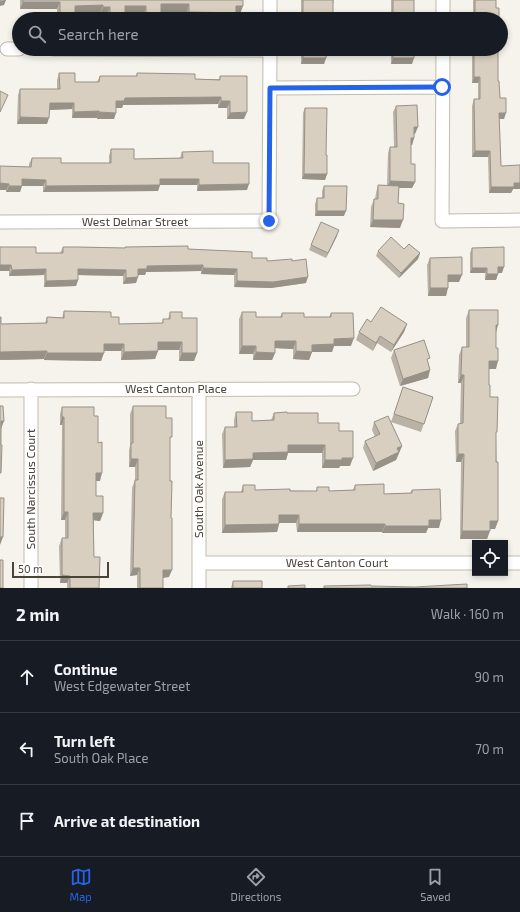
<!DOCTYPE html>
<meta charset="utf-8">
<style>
:root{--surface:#171b24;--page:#20242c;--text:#f1f3f6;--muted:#9ea1a6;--line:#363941;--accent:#2563eb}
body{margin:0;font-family:"Exo 2",sans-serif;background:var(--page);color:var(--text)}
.controls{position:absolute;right:12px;bottom:12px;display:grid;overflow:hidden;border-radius:0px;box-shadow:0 2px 6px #0003}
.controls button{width:36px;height:36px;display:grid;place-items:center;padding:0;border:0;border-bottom:1px solid var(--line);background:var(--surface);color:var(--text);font:20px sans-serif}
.scale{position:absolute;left:12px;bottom:10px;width:97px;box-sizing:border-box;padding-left:4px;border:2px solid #4b4439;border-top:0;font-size:11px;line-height:14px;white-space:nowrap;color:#4b4439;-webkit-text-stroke:3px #fff;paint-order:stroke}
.stop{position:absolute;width:12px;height:12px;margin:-9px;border:3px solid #2563eb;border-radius:50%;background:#fff}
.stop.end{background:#2563eb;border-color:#fff;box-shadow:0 1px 4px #0008}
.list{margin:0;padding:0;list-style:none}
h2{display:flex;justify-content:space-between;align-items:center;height:52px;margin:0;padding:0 16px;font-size:17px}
h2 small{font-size:13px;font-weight:400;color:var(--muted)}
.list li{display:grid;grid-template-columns:26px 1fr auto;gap:12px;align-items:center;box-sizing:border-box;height:72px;padding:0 16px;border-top:1px solid var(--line)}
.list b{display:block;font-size:15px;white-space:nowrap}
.list p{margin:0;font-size:13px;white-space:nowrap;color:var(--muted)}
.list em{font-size:13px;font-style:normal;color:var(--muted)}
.icon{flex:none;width:22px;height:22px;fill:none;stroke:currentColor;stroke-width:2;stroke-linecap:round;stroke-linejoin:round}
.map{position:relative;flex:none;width:520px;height:588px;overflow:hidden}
.search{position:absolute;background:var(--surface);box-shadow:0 2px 6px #0003;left:12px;right:12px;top:12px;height:44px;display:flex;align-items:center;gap:10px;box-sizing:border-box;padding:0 14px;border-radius:22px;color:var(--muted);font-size:15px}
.sheet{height:268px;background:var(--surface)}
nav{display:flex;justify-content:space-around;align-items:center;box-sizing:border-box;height:56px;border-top:1px solid var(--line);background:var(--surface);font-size:11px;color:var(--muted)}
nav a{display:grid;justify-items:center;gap:2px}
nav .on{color:var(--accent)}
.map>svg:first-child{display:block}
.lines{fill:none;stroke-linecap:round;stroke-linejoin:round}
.minor-casing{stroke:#c2bbae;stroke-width:15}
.minor{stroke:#fff;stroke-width:13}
.wall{fill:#bab2a6}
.shaded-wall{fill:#979187}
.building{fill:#d8cfc1;stroke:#979187}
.route{stroke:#2563eb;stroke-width:5}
.labels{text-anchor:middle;stroke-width:3;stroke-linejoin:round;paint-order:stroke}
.street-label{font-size:12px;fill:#4b4439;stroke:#fff}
</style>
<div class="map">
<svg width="520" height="588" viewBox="0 0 520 588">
<rect width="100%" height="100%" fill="#f6f3ec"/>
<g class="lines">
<!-- minor casing -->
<g class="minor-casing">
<path id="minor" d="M 270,0 L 270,19
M 443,19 L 443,0
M 7,49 L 19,49
M 53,49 L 270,50
M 443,49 L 442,221 L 520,220
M 270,88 L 442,87
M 0,222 L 269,221 L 270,49
M 31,389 L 31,588
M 199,389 L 199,588
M 0,390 L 353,389
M 199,563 L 475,563
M 505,563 L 520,563"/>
</g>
<!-- minor -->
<use href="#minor" class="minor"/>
</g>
<!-- wall -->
<path class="wall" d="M 20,0 L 243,0 L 240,14 L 236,14 L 234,19 L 187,19 L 187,12 L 161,12 L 159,19 L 144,19 L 144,14 L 125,13 L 123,19 L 107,19 L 107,14 L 100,14 L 100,13 L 75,13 L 73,19 L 57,19 L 57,9 L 20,9 Z
M 301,0 L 334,0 L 333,4 L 333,19 L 301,19 Z
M 391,0 L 414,0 L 414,19 L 391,19 Z
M 473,0 L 496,0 L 496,8 L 499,19 L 473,19 Z
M 301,49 L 327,49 L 326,58 L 324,64 L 301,64 Z
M 391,49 L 414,49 L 412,64 L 391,64 Z
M 472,49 L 498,49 L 498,81 L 500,98 L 504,119 L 499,119 L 501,166 L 520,189 L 513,189 L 511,193 L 489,193 L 488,157 L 472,157 L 472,106 L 474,99 L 478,99 L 478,83 L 472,83 Z
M 59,73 L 75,82 L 97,82 L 100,76 L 136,76 L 137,73 L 195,79 L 219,79 L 220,76 L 244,119 L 227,119 L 227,108 L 218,108 L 218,104 L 123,105 L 122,108 L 116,108 L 114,119 L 97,119 L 97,118 L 72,118 L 72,109 L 49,110 L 47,124 L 17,124 L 18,95 L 20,89 L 57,89 L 57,80 Z
M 396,106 L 415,134 L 414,134 L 414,138 L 412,145 L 411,145 L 411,164 L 415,182 L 412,188 L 399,188 L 398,203 L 400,228 L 370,227 L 371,207 L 374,199 L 375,199 L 376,193 L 378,185 L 387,186 L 388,153 L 390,147 L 394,147 L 393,112 Z
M 305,108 L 326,155 L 327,174 L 325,180 L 302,179 L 303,113 Z
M 111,149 L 134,159 L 180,158 L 182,152 L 213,163 L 247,190 L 197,191 L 197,185 L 160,185 L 158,191 L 43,192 L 43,186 L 22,186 L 20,192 L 6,192 L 6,190 L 0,190 L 0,166 L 29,167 L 29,164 L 32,158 L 61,163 L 109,163 L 109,156 Z
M 324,186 L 344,216 L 315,216 L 315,204 L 317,198 L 322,198 L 322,191 Z
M 337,236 L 326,258 L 309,250 L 311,245 Z
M 0,247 L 36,253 L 60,253 L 63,247 L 125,248 L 125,247 L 188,249 L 252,258 L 267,261 L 292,261 L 306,283 L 271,288 L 234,287 L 234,275 L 201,274 L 201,271 L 146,272 L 145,275 L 138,275 L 136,283 L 123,284 L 123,276 L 78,275 L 78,280 L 76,286 L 44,287 L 44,275 L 9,276 L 9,271 L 0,271 Z
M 472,248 L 502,273 L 498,273 L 496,280 L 485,280 L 485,273 L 470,273 L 470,253 Z
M 404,249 L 420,253 L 418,259 L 399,278 L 376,256 L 378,251 Z
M 430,258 L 459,282 L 448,282 L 446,296 L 428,296 L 427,265 Z
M 469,310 L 496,332 L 496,369 L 489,369 L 489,385 L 490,397 L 496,436 L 498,521 L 495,529 L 490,529 L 487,539 L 460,539 L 461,462 L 456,462 L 455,431 L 458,424 L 460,424 L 461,383 L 458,383 L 459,355 L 462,347 L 466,347 L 466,318 Z
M 64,311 L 111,317 L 119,324 L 162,323 L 163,319 L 168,319 L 170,312 L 182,318 L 197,353 L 194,361 L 179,361 L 179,350 L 158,350 L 155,359 L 121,360 L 121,351 L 104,351 L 101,361 L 44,360 L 44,359 L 4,360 L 1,324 L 45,323 L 47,317 L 62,318 Z
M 242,312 L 256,317 L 280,317 L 282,313 L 304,317 L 329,317 L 331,313 L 351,346 L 334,346 L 332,352 L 312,352 L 309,360 L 293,359 L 293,349 L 275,348 L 275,353 L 272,360 L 253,360 L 253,354 L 239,354 L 239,319 Z
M 371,322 L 407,324 L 404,332 L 391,352 L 377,343 L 373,351 L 356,340 L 359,332 Z
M 394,350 L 428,363 L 430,370 L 428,378 L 400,386 L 391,358 Z
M 403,387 L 433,397 L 421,432 L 391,422 Z
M 133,406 L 166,418 L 170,442 L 169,577 L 163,578 L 163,588 L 137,588 L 137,575 L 130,576 L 132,488 L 135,480 L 135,467 L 129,467 L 129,450 L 130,446 L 130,414 Z
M 62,407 L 94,416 L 98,443 L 100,481 L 96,481 L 96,496 L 103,513 L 100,521 L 94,520 L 94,557 L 99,588 L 67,588 L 67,583 L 60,583 L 59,546 L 62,538 L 65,538 L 65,520 L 61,520 L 62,425 L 60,425 L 60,414 Z
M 236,412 L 252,421 L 271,420 L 274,413 L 287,413 L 318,423 L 339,431 L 350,466 L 340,466 L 339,468 L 322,468 L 322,453 L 288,453 L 286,460 L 253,460 L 250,467 L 223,468 L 222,434 L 225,427 L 234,427 L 234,420 Z
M 374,422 L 402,446 L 396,460 L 373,471 L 363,448 L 365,441 L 375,437 L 372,430 Z
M 243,485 L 255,490 L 316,491 L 317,487 L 329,491 L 353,490 L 355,485 L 384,494 L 410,493 L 412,490 L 439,528 L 428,528 L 426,533 L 382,533 L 382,532 L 297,532 L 296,523 L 279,523 L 279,524 L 277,532 L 222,533 L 222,499 L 225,492 L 241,492 Z
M 233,581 L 262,588 L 231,588 Z"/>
<!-- shaded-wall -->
<path class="shaded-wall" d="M 6,0 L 4,5 L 0,6 L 0,2 Z
M 23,2 L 60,2 L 57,9 L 20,9 Z
M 161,4 L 189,4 L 187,12 L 158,12 Z
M 103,5 L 100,13 L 72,13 L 75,6 Z
M 125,6 L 146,6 L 144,14 L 123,13 Z
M 236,6 L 243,6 L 240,14 L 236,14 L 234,19 L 187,19 L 189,12 Z
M 103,7 L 110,7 L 107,14 L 100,14 Z
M 75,13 L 73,19 L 58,19 L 60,14 Z
M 110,14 L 125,14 L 123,19 L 108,19 Z
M 146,14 L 161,14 L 159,19 L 144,19 Z
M 303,58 L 326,58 L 324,64 L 301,64 Z
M 393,58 L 414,58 L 412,64 L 391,64 Z
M 474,77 L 480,77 L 478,83 L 472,83 Z
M 221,97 L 218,104 L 123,105 L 122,108 L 114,108 L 116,101 L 125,98 Z
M 221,101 L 230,101 L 227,108 L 218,108 Z
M 50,103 L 74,103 L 72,109 L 47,110 Z
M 99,111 L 97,118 L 72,118 L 74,112 Z
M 99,112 L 116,113 L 114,119 L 97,119 Z
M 247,112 L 244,119 L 227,119 L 230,113 Z
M 499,113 L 506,113 L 504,119 L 497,119 Z
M 20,117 L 49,118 L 47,124 L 17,124 Z
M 414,127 L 418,127 L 415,134 L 412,134 Z
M 411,138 L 414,138 L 412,145 L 409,145 Z
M 475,151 L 490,151 L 488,157 L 472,157 Z
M 304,174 L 327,174 L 325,180 L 302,179 Z
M 22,179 L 46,180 L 43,186 L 20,186 Z
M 160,179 L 199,179 L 197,185 L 160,185 L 158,191 L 43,192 L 46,186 Z
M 390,181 L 415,182 L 412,188 L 387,188 Z
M 0,183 L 9,184 L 6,190 L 0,190 Z
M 514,183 L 520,183 L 520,189 L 513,189 L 511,193 L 489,193 L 491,187 Z
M 249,184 L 247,190 L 197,191 L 199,185 Z
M 9,186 L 22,186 L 20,192 L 6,192 Z
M 317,211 L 346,211 L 344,216 L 315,216 Z
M 373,220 L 403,220 L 400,228 L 370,227 Z
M 339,230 L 337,236 L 326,258 L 328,253 Z
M 420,253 L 418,259 L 399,278 L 401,273 Z
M 0,265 L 11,265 L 9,271 L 0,271 Z
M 203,265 L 201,271 L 146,272 L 145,275 L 136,275 L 138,269 L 147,266 Z
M 498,267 L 504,267 L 502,273 L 496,273 Z
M 203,268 L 237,269 L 234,275 L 201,274 Z
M 472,268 L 487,268 L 485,273 L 470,273 Z
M 46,269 L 44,275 L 9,276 L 12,270 Z
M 78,269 L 126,270 L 123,276 L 75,275 Z
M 487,274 L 498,274 L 496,280 L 485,280 Z
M 448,275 L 462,275 L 459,282 L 445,282 Z
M 138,277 L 136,283 L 123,284 L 126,278 Z
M 308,277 L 306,283 L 271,288 L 234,287 L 237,281 Z
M 78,280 L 76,286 L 44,287 L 46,281 Z
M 430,288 L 448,288 L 446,296 L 428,296 Z
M 407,324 L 404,332 L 391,352 L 394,345 Z
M 496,325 L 498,325 L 496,333 Z
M 380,336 L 377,343 L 373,351 L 376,343 Z
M 354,338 L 351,346 L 334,346 L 332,352 L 312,352 L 309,360 L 293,359 L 296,351 L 312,345 L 334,339 Z
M 275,341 L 296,341 L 293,349 L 273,348 Z
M 158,342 L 182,342 L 179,350 L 155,350 Z
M 104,344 L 124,344 L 121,351 L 101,351 Z
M 242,346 L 256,346 L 253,354 L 239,354 Z
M 47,351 L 44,359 L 0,360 L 0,352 Z
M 158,351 L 155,359 L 121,360 L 124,352 Z
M 256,352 L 275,353 L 272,360 L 253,360 Z
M 47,353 L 104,353 L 101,361 L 44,360 Z
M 182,353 L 197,353 L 194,361 L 179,361 Z
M 489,361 L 498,361 L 496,369 L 486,369 Z
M 430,370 L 428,378 L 400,386 L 403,379 Z
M 461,375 L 464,375 L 461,383 L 458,383 Z
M 62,417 L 64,417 L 62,425 L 60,425 Z
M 1,421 L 4,421 L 1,429 Z
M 288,445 L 325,445 L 322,453 L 288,453 L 286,460 L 253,460 L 250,467 L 223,468 L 225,460 L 253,453 Z
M 402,446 L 396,460 L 373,471 L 376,463 L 397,448 Z
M 458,454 L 464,454 L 461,462 L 456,462 Z
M 342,458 L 353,458 L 350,466 L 340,466 L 339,468 L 322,468 L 325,460 Z
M 131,459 L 138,459 L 135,467 L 129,467 Z
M 96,473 L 102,473 L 100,481 L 93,481 Z
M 64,512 L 68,512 L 65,520 L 61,520 Z
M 93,513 L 103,513 L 100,521 L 91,520 Z
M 279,515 L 299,515 L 296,523 L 276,523 Z
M 429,520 L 441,520 L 439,528 L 428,528 L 426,533 L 382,533 L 385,526 Z
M 490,521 L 498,521 L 495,529 L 487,529 Z
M 279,524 L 277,532 L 222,533 L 225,525 Z
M 299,524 L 385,524 L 382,532 L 297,532 Z
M 462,531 L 490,531 L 487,539 L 460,539 Z
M 0,537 L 3,537 L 0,545 Z
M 133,568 L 140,568 L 137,575 L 130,576 Z
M 163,570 L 172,570 L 169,577 L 160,578 Z
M 62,575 L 70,576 L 67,583 L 60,583 Z"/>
<!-- building -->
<path class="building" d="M 0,0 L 6,0 L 0,2 Z
M 23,0 L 243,0 L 243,6 L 236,6 L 236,13 L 189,12 L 189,4 L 161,4 L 161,14 L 146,14 L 146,6 L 125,6 L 125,14 L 110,14 L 110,7 L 103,7 L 103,5 L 75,6 L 75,13 L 60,14 L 60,2 L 23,2 Z
M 303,0 L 333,0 L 333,19 L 303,19 Z
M 393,0 L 414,0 L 414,19 L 393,19 Z
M 475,0 L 496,0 L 496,8 L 499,8 L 499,19 L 475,19 Z
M 303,49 L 327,49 L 326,58 L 303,58 Z
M 393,49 L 414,49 L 414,58 L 393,58 Z
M 474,49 L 498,49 L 498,81 L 499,81 L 500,98 L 506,98 L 506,113 L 499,113 L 501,166 L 520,165 L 520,183 L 514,183 L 514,187 L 491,187 L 490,151 L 475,151 L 474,99 L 480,99 L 480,77 L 474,77 Z
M 59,73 L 75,73 L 75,82 L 99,82 L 100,76 L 137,76 L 137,73 L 195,74 L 195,79 L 220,80 L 220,76 L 247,76 L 247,112 L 230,113 L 230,101 L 221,101 L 221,97 L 125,98 L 124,101 L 116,101 L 116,113 L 99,112 L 99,111 L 74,112 L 74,103 L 50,103 L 49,118 L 20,117 L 20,89 L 60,89 Z
M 0,91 L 8,95 L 0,112 Z
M 417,105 L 418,127 L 414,127 L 414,138 L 411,138 L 411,164 L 415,164 L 415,182 L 390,181 L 390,147 L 397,147 L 396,106 Z
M 305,108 L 327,108 L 326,155 L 327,155 L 327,174 L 304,174 Z
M 111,149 L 134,149 L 134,159 L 183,158 L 182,152 L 213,151 L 213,163 L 249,163 L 249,184 L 199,185 L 199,179 L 160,179 L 160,185 L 46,186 L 46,180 L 22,179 L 22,186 L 9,186 L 9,184 L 0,183 L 0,166 L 31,167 L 32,158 L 61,158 L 61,163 L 111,163 Z
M 378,185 L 399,186 L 398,203 L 404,204 L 403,220 L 373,220 L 374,199 L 378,199 Z
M 324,186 L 347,186 L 346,211 L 317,211 L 317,198 L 324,198 Z
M 321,222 L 339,230 L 328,253 L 311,245 Z
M 391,237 L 404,249 L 409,244 L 420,253 L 401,273 L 378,251 Z
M 188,246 L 188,249 L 252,252 L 252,258 L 267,258 L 267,261 L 292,259 L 292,261 L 306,259 L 308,277 L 273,282 L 237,281 L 237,269 L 203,268 L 203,265 L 147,266 L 147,269 L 138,269 L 138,277 L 126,278 L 126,270 L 78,269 L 78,280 L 46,281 L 46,269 L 12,270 L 11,265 L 0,265 L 0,247 L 36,247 L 36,253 L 63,253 L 63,247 L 77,247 L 125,248 L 125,247 Z
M 504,247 L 504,267 L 498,267 L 498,274 L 487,274 L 487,268 L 472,268 L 472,248 Z
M 462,257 L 462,275 L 448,275 L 448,288 L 430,288 L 430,258 Z
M 381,307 L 407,324 L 394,345 L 380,336 L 376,343 L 359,332 L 367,319 L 371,322 Z
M 469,310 L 498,310 L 498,325 L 496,325 L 496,348 L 498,348 L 498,361 L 489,361 L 489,385 L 490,385 L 490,397 L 498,397 L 497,432 L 496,432 L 496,462 L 498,462 L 498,521 L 490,521 L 490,531 L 462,531 L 464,454 L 458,454 L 458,424 L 463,423 L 464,375 L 461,375 L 462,347 L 469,347 Z
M 64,311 L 111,312 L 111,317 L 119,317 L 119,324 L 163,323 L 163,319 L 170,319 L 170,312 L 182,312 L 182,318 L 197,318 L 197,353 L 182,353 L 182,342 L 158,342 L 158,351 L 124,352 L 124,344 L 104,344 L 104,353 L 47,353 L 47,351 L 0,352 L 0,317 L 1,317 L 1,324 L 47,323 L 47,317 L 64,318 Z
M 242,312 L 256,312 L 256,317 L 282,317 L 282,313 L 304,313 L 304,317 L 331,317 L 331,313 L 353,313 L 354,338 L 334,339 L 334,344 L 312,345 L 312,352 L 296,351 L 296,341 L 275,341 L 275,353 L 256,352 L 256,346 L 242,346 Z
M 424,340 L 430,358 L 427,359 L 430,370 L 403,379 L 394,350 Z
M 403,387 L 433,397 L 424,424 L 394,414 Z
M 0,406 L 3,406 L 4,421 L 1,421 L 1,445 L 2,445 L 1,473 L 0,473 Z
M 133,406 L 166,406 L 166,418 L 172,418 L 172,437 L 170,437 L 170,481 L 172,481 L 171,518 L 172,518 L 172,570 L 163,570 L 163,588 L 140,588 L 140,568 L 133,568 L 135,480 L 138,480 L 138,459 L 131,459 L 131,443 L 133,443 Z
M 62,407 L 94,407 L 94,416 L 98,416 L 98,443 L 102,442 L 102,473 L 96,473 L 96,496 L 103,496 L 103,513 L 93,513 L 94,557 L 100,557 L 99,588 L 70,588 L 70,576 L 62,575 L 62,538 L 68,538 L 68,512 L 64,512 L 64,417 L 62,417 Z
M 236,412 L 252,412 L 252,421 L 274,420 L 274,413 L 287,412 L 287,413 L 318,413 L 318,423 L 339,423 L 339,431 L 353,431 L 353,458 L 342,458 L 342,460 L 325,460 L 325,445 L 288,445 L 288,452 L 253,453 L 253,459 L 225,460 L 225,427 L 237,427 Z
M 388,416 L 402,446 L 397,448 L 399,452 L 376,463 L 365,441 L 380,434 L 374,422 Z
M 384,484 L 384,494 L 412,493 L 412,490 L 440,489 L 441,520 L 429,520 L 429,526 L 385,526 L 385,524 L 299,524 L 299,515 L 279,515 L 279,524 L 225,525 L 225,492 L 243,492 L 243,485 L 255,485 L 255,490 L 290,489 L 290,491 L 317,491 L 317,487 L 329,487 L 329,491 L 355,490 L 355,485 Z
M 0,498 L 4,498 L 3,537 L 0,537 Z
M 0,560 L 3,560 L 3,588 L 0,588 Z
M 233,581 L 262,581 L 262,588 L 233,588 Z
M 467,584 L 467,588 L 324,588 L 324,586 L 371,585 L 371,586 L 415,587 Z
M 305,585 L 305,588 L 288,588 L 288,586 Z"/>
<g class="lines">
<!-- route -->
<path class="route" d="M 269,221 L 270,88 L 442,87"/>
</g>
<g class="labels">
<!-- street labels -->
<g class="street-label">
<text x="135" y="226">West Delmar Street</text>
<text x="176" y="393">West Canton Place</text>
<text transform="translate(31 489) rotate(-90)" y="4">South Narcissus Court</text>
<text transform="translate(199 489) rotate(-90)" y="4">South Oak Avenue</text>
<text x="337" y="567">West Canton Court</text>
</g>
</g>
</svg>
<div class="controls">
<button><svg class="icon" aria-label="locate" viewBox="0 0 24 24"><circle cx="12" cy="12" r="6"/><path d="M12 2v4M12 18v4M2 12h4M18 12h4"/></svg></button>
</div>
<div class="scale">50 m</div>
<div class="stop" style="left:442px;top:87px"></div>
<div class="stop end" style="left:269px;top:221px"></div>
<div class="search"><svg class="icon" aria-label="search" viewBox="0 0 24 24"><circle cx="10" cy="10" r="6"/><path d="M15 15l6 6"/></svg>Search here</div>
</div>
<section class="sheet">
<h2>2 min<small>Walk · 160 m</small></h2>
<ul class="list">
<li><svg class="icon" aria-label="ahead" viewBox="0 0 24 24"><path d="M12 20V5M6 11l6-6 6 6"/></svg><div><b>Continue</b><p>West Edgewater Street</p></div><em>90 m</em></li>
<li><svg class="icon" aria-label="left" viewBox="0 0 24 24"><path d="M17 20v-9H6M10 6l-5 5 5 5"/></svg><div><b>Turn left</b><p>South Oak Place</p></div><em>70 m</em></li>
<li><svg class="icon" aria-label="arrive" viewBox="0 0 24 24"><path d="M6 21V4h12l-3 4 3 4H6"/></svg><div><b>Arrive at destination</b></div></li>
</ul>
</section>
<nav>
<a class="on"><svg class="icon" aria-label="map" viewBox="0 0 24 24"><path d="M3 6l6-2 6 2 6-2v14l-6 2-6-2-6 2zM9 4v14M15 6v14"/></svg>Map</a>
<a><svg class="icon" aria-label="directions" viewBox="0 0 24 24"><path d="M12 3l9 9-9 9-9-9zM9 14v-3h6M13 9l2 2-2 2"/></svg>Directions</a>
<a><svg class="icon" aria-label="saved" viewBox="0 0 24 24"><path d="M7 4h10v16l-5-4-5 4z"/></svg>Saved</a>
</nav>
